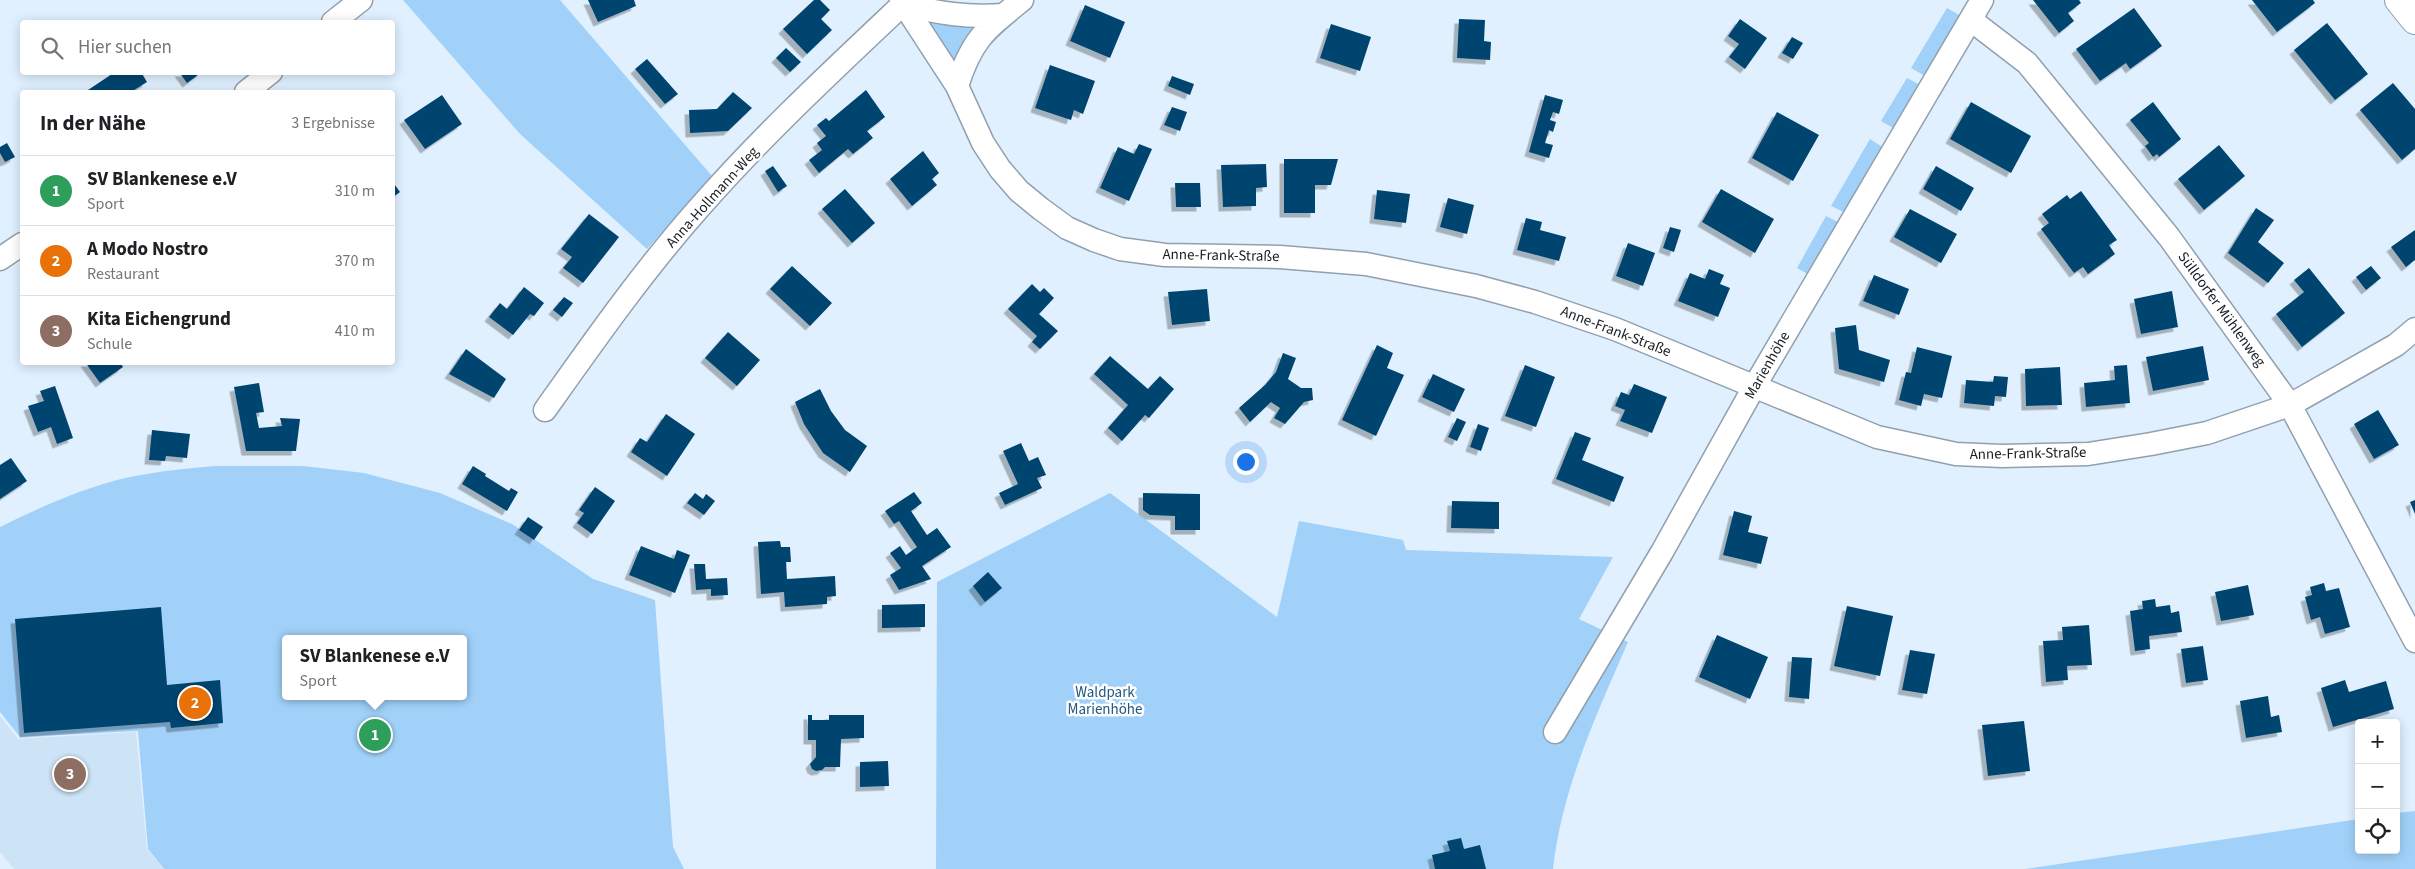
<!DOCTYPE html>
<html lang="de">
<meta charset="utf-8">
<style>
:root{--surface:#fff;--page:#f2f2f2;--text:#202124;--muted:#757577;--line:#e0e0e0;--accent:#6b5d2a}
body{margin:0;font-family:"Source Sans 3",sans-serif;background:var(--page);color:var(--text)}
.controls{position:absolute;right:15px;bottom:15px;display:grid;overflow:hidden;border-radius:5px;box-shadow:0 2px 12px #0003}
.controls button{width:45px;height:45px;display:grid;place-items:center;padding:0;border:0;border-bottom:1px solid var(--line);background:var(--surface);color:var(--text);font:25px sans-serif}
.you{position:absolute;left:1245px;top:461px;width:18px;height:18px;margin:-12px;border:4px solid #fff;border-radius:50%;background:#1a73e8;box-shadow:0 0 0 8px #1a73e833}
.badge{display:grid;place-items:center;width:32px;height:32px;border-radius:50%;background:var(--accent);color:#fff;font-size:16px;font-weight:700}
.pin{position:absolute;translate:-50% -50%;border:2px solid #fff;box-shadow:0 1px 5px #0006}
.popup{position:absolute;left:282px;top:635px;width:185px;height:65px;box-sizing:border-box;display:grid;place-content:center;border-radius:5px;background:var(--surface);filter:drop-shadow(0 1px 4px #0005);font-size:16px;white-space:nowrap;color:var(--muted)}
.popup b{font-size:19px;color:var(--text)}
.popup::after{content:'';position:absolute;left:50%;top:100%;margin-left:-10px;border:10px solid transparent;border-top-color:var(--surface)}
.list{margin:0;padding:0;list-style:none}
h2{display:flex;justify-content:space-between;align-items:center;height:65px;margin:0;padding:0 20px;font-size:21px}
h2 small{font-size:16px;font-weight:400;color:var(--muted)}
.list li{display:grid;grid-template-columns:32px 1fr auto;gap:15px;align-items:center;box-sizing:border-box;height:70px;padding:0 20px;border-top:1px solid var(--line)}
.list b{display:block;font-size:19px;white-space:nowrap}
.list p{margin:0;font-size:16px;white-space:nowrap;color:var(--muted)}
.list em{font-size:16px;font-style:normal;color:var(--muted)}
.icon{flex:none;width:28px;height:28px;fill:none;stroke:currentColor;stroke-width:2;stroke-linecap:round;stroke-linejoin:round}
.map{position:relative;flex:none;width:2415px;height:869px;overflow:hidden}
.search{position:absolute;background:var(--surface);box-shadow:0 2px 12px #0003;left:20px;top:20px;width:375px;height:55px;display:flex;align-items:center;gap:12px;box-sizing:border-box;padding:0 18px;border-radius:5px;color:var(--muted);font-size:19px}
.panel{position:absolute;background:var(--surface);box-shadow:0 2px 12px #0003;left:20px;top:90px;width:375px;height:275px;border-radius:5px}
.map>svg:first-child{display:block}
.built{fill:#cde4f7}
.green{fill:#a1d1f9;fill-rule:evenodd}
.building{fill:#00456f;filter:url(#shadow)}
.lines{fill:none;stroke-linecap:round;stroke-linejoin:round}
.minor-casing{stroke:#91a0ae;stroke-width:25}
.major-casing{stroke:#91a0ae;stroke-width:30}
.minor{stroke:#fff;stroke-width:22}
.major{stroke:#fff;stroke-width:28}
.labels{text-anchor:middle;stroke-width:5;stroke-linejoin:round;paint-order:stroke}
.street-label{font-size:15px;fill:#181e23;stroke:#fff}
.park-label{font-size:15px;fill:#215982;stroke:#fff}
</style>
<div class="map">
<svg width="2415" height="869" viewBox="0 0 2415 869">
<defs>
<filter id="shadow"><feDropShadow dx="-4.5" dy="4.5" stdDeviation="0" flood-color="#0004"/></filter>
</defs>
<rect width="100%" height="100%" fill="#e0f0fe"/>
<!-- built -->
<path class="built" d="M 0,716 L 18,739 L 136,732 L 147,849 L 163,869 L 14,869 L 0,852 Z"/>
<!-- green -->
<path class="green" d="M 403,0 L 560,0 L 712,176 L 647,249 L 520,134 Z
M 1947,8 L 1961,16 L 1925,76 L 1911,68 Z
M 924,20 L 975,25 L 953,61 Z
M 1907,78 L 1920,85 L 1895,129 L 1881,121 Z
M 1870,139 L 1884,148 L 1846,213 L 1831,206 Z
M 1826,216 L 1840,223 L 1811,276 L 1797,268 Z
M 215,466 L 303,466 L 364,473 L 440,493 L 512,524 L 593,579 L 655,600 L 673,847 L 684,869 L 164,869 L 148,849 L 138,731 L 20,737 L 0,712 L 0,527 C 47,504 95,482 147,474 C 169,470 193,468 215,466 ZM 286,639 L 464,639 L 464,696 L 286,696 Z
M 1110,493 L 1277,617 L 1299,521 L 1403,540 L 1406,550 L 1613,557 L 1579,619 L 1628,642 C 1596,716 1562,788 1553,869 L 936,869 L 937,582 Z
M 2415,811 L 2415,869 L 2025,869 L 2359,819 L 2359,850 L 2396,850 L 2396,813 Z"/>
<!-- building -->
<path class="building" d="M 588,0 L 634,0 L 636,6 L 598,22 Z
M 814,0 L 820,0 L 830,10 L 821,19 L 832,30 L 807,54 L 783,29 Z
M 2033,0 L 2079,0 L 2081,3 L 2068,13 L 2074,21 L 2059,33 Z
M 2252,0 L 2313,0 L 2315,3 L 2277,32 Z
M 1085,5 L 1125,22 L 1110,58 L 1070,41 Z
M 2134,8 L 2162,46 L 2130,69 L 2126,63 L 2100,81 L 2076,49 Z
M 1459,19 L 1485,20 L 1484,41 L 1491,42 L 1490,60 L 1457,58 Z
M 1740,19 L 1767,38 L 1745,69 L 1729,57 L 1739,44 L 1728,36 Z
M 2327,23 L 2368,74 L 2335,100 L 2294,50 Z
M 1331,24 L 1371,37 L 1360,71 L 1320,58 Z
M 1792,37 L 1803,43 L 1793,59 L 1782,53 Z
M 786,48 L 801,62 L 790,72 L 776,58 Z
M 647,59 L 678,94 L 665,104 L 635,69 Z
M 1050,65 L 1095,81 L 1083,114 L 1074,110 L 1071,120 L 1035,108 Z
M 115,72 L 141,72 L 147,82 L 131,92 L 90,92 L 88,90 Z
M 179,72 L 202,72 L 187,83 Z
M 1172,76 L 1194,84 L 1190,95 L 1168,86 Z
M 2393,83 L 2415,109 L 2415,149 L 2402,160 L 2360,110 Z
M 866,90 L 885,117 L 867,131 L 873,138 L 853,154 L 848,149 L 819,173 L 809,160 L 822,150 L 817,143 L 826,136 L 817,125 L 826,118 L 829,121 Z
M 733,92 L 752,108 L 728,131 L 690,133 L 689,110 L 717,109 Z
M 442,95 L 462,124 L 425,149 L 404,120 Z
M 1545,95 L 1563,100 L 1559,114 L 1553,112 L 1550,120 L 1556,122 L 1553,132 L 1549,130 L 1545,143 L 1553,145 L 1549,158 L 1529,152 Z
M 1971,102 L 2031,136 L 2011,173 L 1950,139 Z
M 2153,102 L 2181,139 L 2159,157 L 2157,154 L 2153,157 L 2145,146 L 2149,143 L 2130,120 Z
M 1172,107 L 1187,112 L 1180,131 L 1164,125 Z
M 1777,112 L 1819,135 L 1793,181 L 1752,158 Z
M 7,143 L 15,157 L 5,162 L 0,153 L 0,147 Z
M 1139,144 L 1152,149 L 1129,201 L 1100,188 L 1118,147 L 1134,154 Z
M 2219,145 L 2245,176 L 2204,210 L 2178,179 Z
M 923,151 L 939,173 L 932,179 L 937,185 L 912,206 L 890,179 Z
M 1284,159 L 1338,159 L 1331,185 L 1315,185 L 1315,213 L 1284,213 Z
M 1266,164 L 1267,187 L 1256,188 L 1256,206 L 1223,207 L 1221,165 Z
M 773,166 L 787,186 L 778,192 L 765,171 Z
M 1936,166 L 1974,188 L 1961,211 L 1923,189 Z
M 392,181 L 400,192 L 392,198 Z
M 1175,183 L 1200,183 L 1201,207 L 1176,207 Z
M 845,189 L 875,223 L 852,243 L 822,209 Z
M 1721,189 L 1774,219 L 1755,253 L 1702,222 Z
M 1377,190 L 1410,194 L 1406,223 L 1374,219 Z
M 2081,191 L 2117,240 L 2109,245 L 2115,254 L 2088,274 L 2083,267 L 2074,273 L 2041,229 L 2049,223 L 2042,214 L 2067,195 L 2070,199 Z
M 1448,198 L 1474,205 L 1467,234 L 1440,227 Z
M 2256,208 L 2274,220 L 2258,242 L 2284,263 L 2268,283 L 2228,253 Z
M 1910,209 L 1957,234 L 1941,263 L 1894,237 Z
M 589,214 L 619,237 L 583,283 L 563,268 L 572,257 L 561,249 Z
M 1526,218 L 1542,222 L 1540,230 L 1566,237 L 1559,261 L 1517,250 Z
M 1670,227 L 1681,230 L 1674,252 L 1663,248 Z
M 2415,230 L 2415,260 L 2406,267 L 2391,247 Z
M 1628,243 L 1655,253 L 1643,286 L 1616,276 Z
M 792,266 L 832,303 L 810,326 L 770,289 Z
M 2371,266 L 2381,278 L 2366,290 L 2356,277 Z
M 2309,268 L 2345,313 L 2302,347 L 2276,314 L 2304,292 L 2294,280 Z
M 1709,269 L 1724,275 L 1720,284 L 1730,288 L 1718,317 L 1678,301 L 1690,273 L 1705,279 Z
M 1874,275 L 1909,289 L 1899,315 L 1863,301 Z
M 1032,284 L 1040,292 L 1044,288 L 1054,298 L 1039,314 L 1058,331 L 1040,349 L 1032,342 L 1037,336 L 1008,309 Z
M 524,287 L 544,303 L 534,316 L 530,314 L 513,335 L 489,317 L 500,303 L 507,309 Z
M 1207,289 L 1210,321 L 1172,325 L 1168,292 Z
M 2172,291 L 2178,327 L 2141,334 L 2134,299 Z
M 564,297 L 573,303 L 562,317 L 553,310 Z
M 1856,325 L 1859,350 L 1890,360 L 1884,382 L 1839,369 L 1835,328 Z
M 728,332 L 760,360 L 737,386 L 705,358 Z
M 1377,345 L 1393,353 L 1387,368 L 1404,375 L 1376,436 L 1342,420 Z
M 2203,346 L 2209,380 L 2153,391 L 2146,357 Z
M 1917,347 L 1952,356 L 1942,398 L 1924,394 L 1921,406 L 1899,400 L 1906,372 L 1911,373 Z
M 466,349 L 506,379 L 494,398 L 449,374 Z
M 1283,353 L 1296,358 L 1288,379 L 1301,388 L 1312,388 L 1313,400 L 1304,402 L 1285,424 L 1274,418 L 1280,408 L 1271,402 L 1250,422 L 1239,408 L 1265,385 L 1276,372 Z
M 1110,356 L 1148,389 L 1160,376 L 1174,389 L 1149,418 L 1145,415 L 1122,441 L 1108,428 L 1128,405 L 1094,374 Z
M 85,362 L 120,362 L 123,367 L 100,383 Z
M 1525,365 L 1555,377 L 1536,427 L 1505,416 Z
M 2127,365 L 2130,403 L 2086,407 L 2084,383 L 2115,380 L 2114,366 Z
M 2060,367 L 2062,405 L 2026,406 L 2025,369 Z
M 1433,374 L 1465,389 L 1454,412 L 1422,397 Z
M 1994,376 L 2008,377 L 2006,397 L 1995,396 L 1994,406 L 1964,403 L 1966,380 L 1993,382 Z
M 259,383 L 264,412 L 256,413 L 259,428 L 282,426 L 280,418 L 300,419 L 296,451 L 246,451 L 234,387 Z
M 1634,384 L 1667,397 L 1652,433 L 1620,421 L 1625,410 L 1615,406 L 1621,392 L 1629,395 Z
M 55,386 L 73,438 L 57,444 L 51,427 L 38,432 L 28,406 L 44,401 L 40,391 Z
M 820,389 L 831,411 L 845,430 L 867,446 L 850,472 L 823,453 L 804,424 L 795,402 Z
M 2378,410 L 2399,445 L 2374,459 L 2354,424 Z
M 666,414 L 695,434 L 667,476 L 631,452 L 640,438 L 647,442 Z
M 1457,418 L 1466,422 L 1457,441 L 1448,437 Z
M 1478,424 L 1489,428 L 1481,451 L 1470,447 Z
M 152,430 L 190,434 L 187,458 L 166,456 L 165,461 L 149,460 Z
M 1575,432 L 1591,438 L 1582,460 L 1624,477 L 1614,502 L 1556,479 Z
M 1021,443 L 1029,461 L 1038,457 L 1046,475 L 1037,478 L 1042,488 L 1005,505 L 999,493 L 1018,484 L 1003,451 Z
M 11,458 L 27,481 L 0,499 L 0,465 Z
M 473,466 L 486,474 L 485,476 L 509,491 L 511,488 L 518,492 L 507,511 L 462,484 Z
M 595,487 L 615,501 L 592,534 L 577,523 L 584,513 L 579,510 Z
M 914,492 L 922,503 L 911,511 L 927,535 L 937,528 L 951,547 L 922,566 L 931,579 L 899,590 L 890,575 L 901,568 L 890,553 L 900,546 L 906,555 L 917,547 L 899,521 L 894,524 L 885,511 Z
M 695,493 L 703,499 L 706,494 L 715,501 L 704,515 L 687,503 Z
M 1143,493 L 1200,494 L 1200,530 L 1175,530 L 1175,516 L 1150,515 L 1143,510 Z
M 2415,500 L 2415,514 L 2410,502 Z
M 1452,501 L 1499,502 L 1499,529 L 1451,528 Z
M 1734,511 L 1752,516 L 1748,532 L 1768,537 L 1761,564 L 1723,555 Z
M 528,517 L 543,527 L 534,540 L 519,530 Z
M 780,541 L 781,547 L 790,547 L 791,562 L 786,562 L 787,579 L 835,576 L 836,596 L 827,597 L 827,604 L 785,607 L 784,592 L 761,594 L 758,542 Z
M 641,546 L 674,559 L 677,550 L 690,555 L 675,593 L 629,575 Z
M 694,564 L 705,564 L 706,579 L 727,578 L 728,595 L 711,596 L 711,589 L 696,590 Z
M 988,572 L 1002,588 L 985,602 L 973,586 Z
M 2324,583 L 2326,591 L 2339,588 L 2350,627 L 2325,634 L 2320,617 L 2311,620 L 2305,597 L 2312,595 L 2310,587 Z
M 2248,585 L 2254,615 L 2221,621 L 2215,592 Z
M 2155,599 L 2156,607 L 2170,605 L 2171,613 L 2179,611 L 2182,632 L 2149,636 L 2150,649 L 2135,651 L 2130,611 L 2143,609 L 2142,601 Z
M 925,604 L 925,627 L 882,628 L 882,605 Z
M 1847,606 L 1893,616 L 1880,676 L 1834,666 Z
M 161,607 L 167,685 L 220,680 L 223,723 L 171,728 L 170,722 L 24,733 L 15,619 Z
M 2089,625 L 2092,665 L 2067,666 L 2068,680 L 2046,682 L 2043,641 L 2063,640 L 2062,627 Z
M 1717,635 L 1768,657 L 1750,699 L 1699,677 Z
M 2203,646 L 2208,680 L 2186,683 L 2181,649 Z
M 1910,650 L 1935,654 L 1927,694 L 1902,690 Z
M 1792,657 L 1812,658 L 1809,699 L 1789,697 Z
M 2345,680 L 2349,692 L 2386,681 L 2394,709 L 2333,727 L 2321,688 Z
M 2268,696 L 2271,717 L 2279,715 L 2282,732 L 2246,738 L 2240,701 Z
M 808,715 L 812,715 L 812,720 L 829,720 L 829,715 L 864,715 L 864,738 L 841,739 L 840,767 L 825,767 L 822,770 L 816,771 L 812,769 L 810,764 L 816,757 L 816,740 L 808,740 Z
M 2024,721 L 2030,771 L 1988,776 L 1982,725 Z
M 888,761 L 889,786 L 860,787 L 860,762 Z
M 1461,838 L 1464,849 L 1480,845 L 1486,869 L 1435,869 L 1432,855 L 1450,851 L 1447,841 Z"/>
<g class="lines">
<!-- minor casing -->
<g class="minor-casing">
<path id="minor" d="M 901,0 L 957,86 L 983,143 L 1000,169 L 1019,191 L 1041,209 L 1067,228 L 1094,240 L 1120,249 L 1165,255 L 1280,257 L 1366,264 L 1476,286 L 1535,302 L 1615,329 L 1877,437 L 1956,454 L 2002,456 L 2088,454 L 2151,444 L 2207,433 L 2290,405 L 2396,345 L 2415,329
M 903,4 C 937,13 968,18 1003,15
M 1971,20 L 2027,63 L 2169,237 L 2290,405 L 2415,641
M 333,22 L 361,0
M 957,86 C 972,39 985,30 1022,0
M 246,92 L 271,72
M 0,259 L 22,244
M 545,410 C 594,341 643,271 699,208 C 762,136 833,70 903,4
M 1555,732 L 1662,552 L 1754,387 L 1982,0"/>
</g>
<!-- major casing -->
<g class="major-casing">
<path id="major" d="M 2399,0 L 2415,20"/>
</g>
<!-- minor -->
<use href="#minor" class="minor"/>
<!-- major -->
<use href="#major" class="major"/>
</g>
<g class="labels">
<!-- street labels -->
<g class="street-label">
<text transform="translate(712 197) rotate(-48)" y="5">Anna-Hollmann-Weg</text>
<text transform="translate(1221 255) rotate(1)" y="5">Anne-Frank-Straße</text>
<text transform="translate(2222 309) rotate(54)" y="5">Sülldorfer Mühlenweg</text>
<text transform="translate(1616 331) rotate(21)" y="5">Anne-Frank-Straße</text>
<text transform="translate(1767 365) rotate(-60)" y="5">Marienhöhe</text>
<text transform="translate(2028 453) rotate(-1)" y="5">Anne-Frank-Straße</text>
</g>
<!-- park labels -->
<g class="park-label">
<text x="1105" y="697">Waldpark<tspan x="1105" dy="17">Marienhöhe</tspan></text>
</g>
</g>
</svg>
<div class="controls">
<button>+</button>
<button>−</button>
<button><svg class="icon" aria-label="locate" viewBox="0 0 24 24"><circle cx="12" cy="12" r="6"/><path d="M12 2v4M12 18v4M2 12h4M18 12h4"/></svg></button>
</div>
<div class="you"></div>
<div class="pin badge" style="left:375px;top:735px;background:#2e9e5b">1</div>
<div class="popup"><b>SV Blankenese e.V</b>Sport</div>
<div class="pin badge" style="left:195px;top:703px;background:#e8710a">2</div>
<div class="pin badge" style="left:70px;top:774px;background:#8d6e63">3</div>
<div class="search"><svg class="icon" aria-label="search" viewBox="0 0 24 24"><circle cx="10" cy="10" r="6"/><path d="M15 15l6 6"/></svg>Hier suchen</div>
<section class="panel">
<h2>In der Nähe<small>3 Ergebnisse</small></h2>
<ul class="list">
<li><span class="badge" style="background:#2e9e5b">1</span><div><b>SV Blankenese e.V</b><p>Sport</p></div><em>310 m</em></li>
<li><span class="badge" style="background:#e8710a">2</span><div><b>A Modo Nostro</b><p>Restaurant</p></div><em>370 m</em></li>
<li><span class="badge" style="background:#8d6e63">3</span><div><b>Kita Eichengrund</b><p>Schule</p></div><em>410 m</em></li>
</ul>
</section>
</div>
